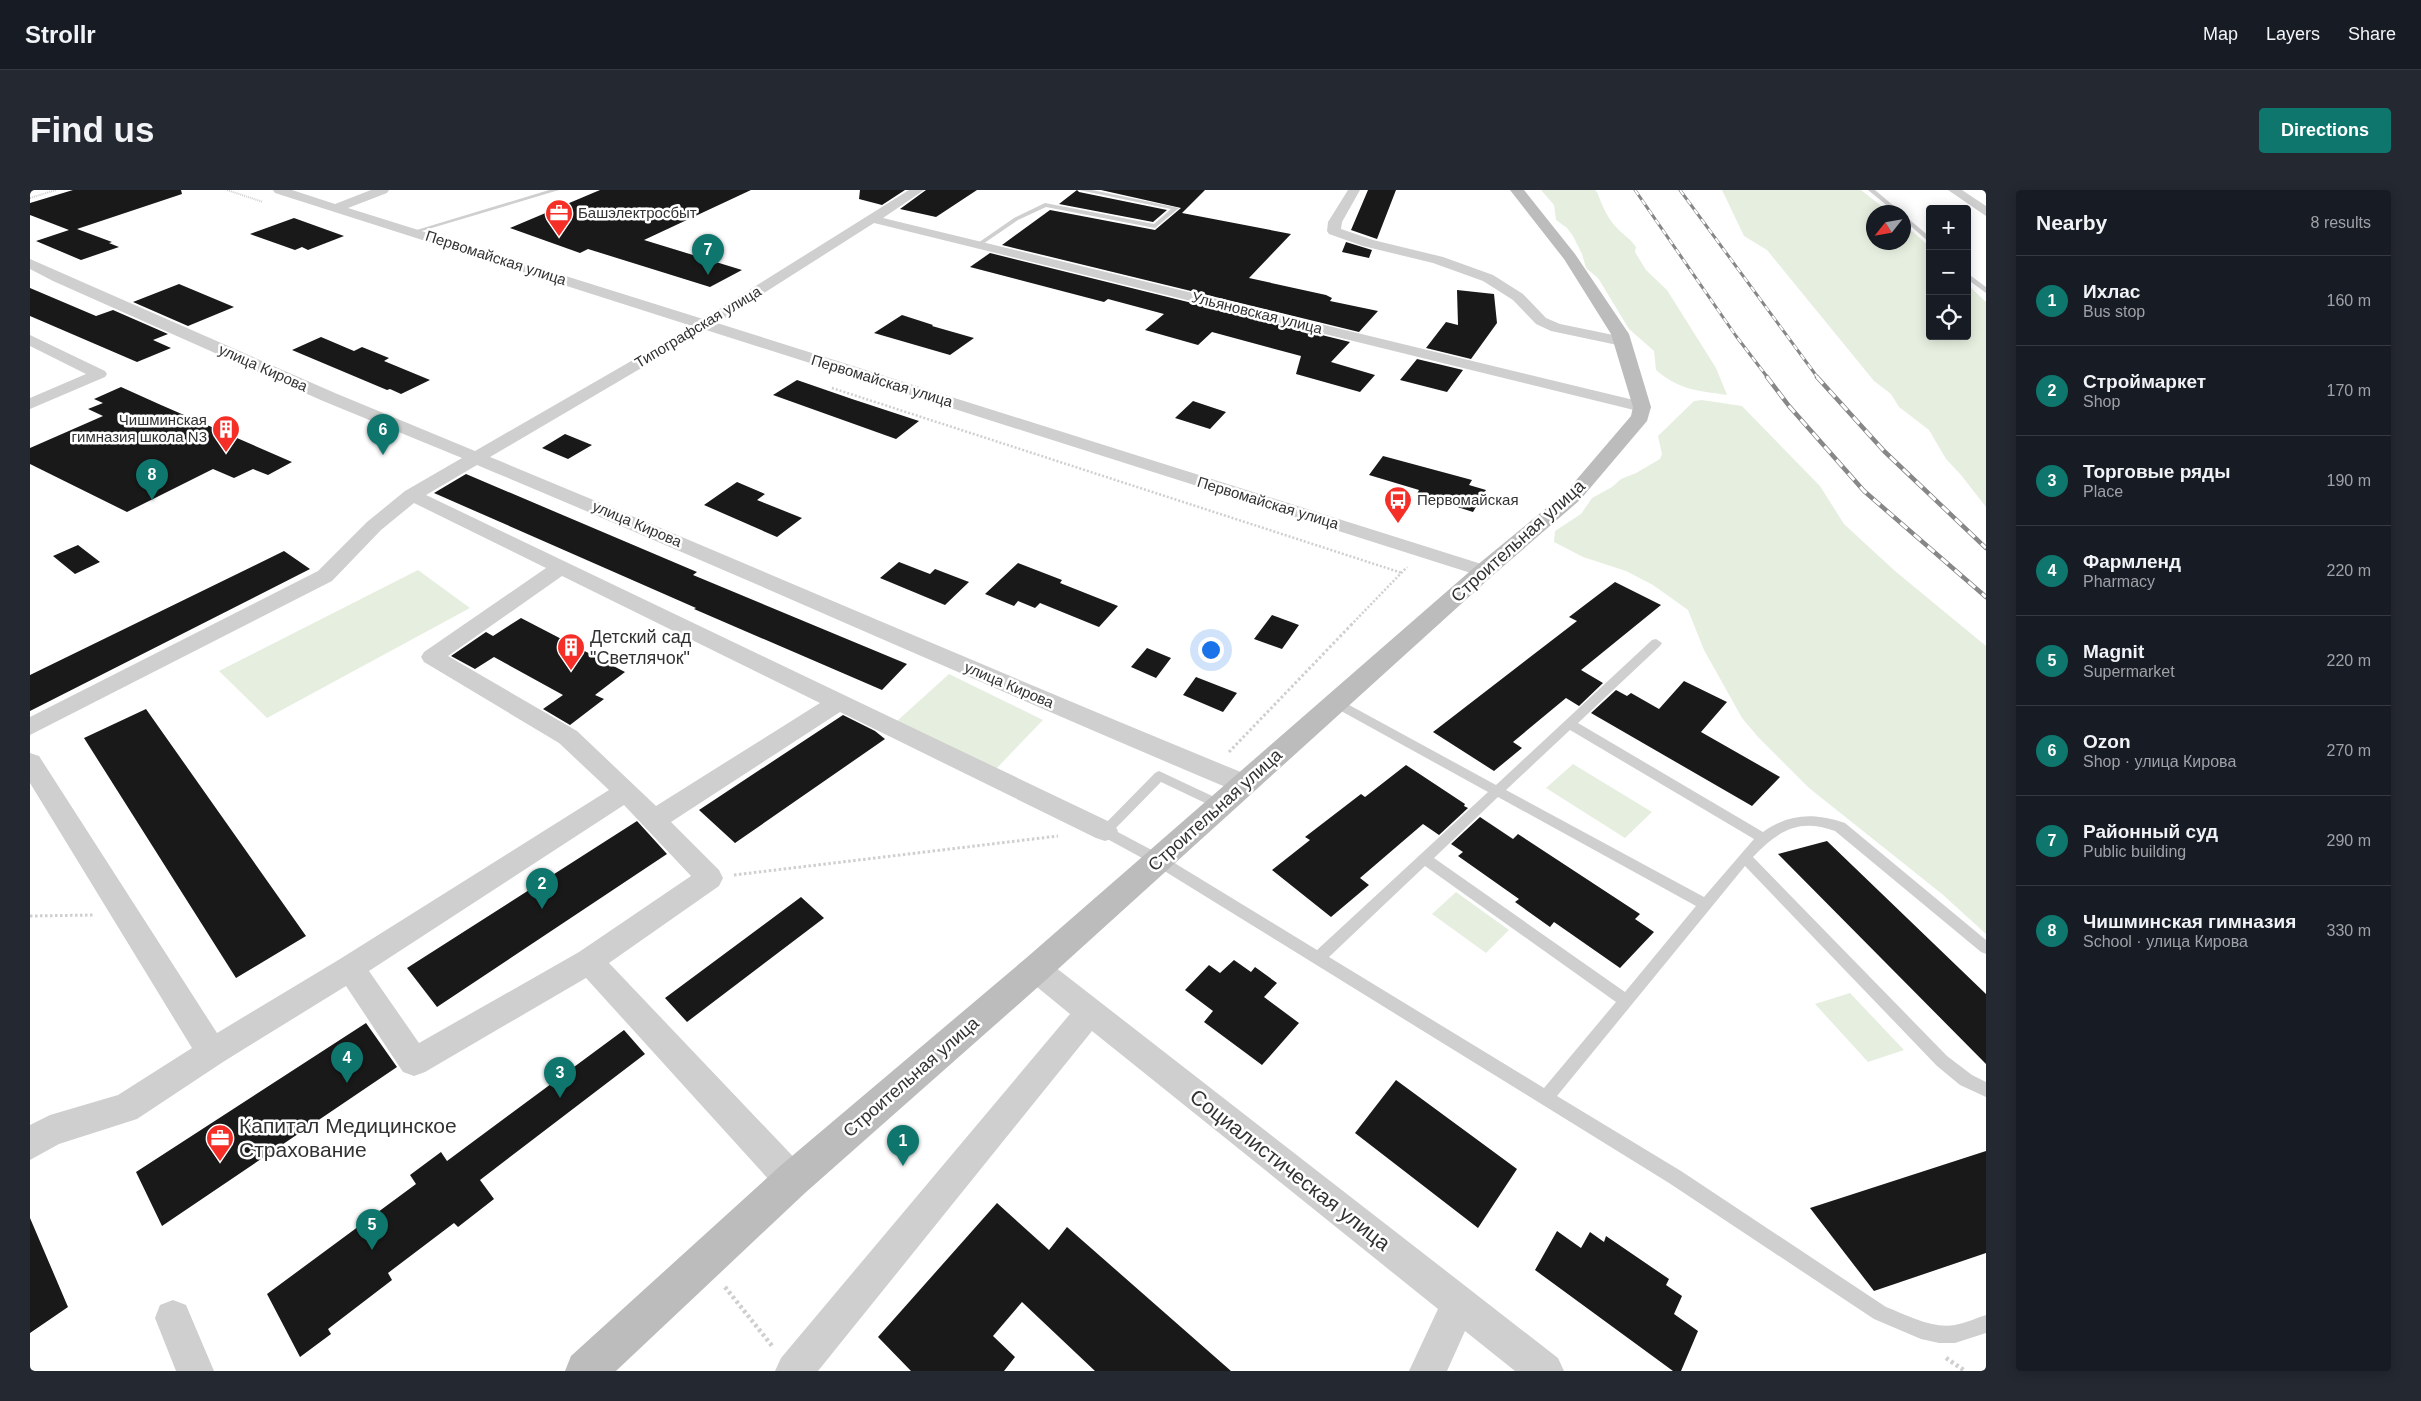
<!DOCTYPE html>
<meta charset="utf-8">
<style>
:root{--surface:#171b24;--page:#242831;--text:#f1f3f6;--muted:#9ea1a6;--line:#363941;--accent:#0f766e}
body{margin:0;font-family:Arial,sans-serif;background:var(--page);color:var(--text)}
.controls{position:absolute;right:15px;top:15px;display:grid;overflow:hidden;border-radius:5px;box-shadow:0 2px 12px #0003}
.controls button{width:45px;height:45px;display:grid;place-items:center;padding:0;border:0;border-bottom:1px solid var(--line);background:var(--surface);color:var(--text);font:25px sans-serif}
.compass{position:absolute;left:1836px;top:15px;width:45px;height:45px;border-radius:50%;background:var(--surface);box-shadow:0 2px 12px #0003;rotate:239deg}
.you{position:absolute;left:1180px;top:459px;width:18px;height:18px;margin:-12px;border:4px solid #fff;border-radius:50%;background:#1a73e8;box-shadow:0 0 0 8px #1a73e833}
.badge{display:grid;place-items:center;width:32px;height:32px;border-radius:50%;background:var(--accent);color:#fff;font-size:16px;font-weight:700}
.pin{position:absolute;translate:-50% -41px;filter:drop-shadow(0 1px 2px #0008)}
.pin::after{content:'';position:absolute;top:26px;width:18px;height:15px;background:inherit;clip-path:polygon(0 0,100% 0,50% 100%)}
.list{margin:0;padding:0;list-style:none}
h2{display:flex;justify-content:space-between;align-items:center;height:65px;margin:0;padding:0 20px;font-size:21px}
h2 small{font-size:16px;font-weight:400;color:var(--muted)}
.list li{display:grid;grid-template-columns:32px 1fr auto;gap:15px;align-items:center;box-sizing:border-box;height:90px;padding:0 20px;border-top:1px solid var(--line)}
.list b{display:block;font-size:19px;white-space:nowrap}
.list p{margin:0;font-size:16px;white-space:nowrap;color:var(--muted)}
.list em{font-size:16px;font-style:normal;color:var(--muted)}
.icon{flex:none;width:28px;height:28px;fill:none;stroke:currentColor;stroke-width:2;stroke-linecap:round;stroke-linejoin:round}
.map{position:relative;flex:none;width:1956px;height:1181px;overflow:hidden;border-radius:5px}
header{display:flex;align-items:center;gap:30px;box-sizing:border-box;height:70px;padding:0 25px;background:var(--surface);border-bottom:1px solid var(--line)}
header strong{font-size:24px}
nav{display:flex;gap:28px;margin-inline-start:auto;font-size:18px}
.intro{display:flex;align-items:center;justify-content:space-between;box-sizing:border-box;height:120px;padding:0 30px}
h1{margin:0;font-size:35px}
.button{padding:12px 22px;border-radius:5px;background:var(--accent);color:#fff;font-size:18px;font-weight:700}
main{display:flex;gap:30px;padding:0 30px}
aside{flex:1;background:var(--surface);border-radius:5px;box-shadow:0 2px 12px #0003}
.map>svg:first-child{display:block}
.green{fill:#e6efdf}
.building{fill:#191919}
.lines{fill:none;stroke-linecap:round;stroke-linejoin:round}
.path-far3{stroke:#cfcfcf;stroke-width:2;stroke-dasharray:1 1;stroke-linecap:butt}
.path-far2{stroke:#cfcfcf;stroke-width:2.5;stroke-dasharray:2 2;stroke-linecap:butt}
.path-far1{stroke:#cfcfcf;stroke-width:3;stroke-dasharray:2.5 2.5;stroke-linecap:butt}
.path{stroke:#cfcfcf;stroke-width:4.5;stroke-dasharray:3 3;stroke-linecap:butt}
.lane{fill:#cfcfcf;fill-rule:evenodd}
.street{fill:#cfcfcf;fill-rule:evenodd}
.secondary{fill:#bcbcbc;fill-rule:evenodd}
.rail-far1-casing{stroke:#878787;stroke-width:3}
.rail-casing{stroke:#878787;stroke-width:4.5}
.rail-far1{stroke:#fff;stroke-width:2;stroke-dasharray:6;stroke-linecap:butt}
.rail{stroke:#fff;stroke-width:3;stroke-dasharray:9;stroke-linecap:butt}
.labels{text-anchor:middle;stroke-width:5;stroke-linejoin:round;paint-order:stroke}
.far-poi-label{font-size:15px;fill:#323232;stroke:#fff;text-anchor:start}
.far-street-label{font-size:15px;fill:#323232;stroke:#fff}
.street-label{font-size:18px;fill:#323232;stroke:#fff}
.poi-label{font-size:18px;fill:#323232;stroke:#fff;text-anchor:start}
.near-poi-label{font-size:21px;fill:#323232;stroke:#fff;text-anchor:start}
.near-street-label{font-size:21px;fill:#323232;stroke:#fff}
</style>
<header>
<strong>Strollr</strong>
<nav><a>Map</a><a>Layers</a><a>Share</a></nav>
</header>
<div class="intro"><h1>Find us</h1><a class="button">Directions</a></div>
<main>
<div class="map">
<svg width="1956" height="1181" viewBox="0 0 1956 1181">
<rect width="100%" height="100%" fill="#fff"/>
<!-- green -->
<path class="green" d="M 1511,0 L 1565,0 L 1567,2 C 1572,15 1577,27 1586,37 C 1592,44 1601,49 1606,57 L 1605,62 L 1616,80 L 1637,100 L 1686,178 L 1697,205 C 1666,200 1651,201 1626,180 L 1624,161 L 1599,139 L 1568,88 L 1556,78 L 1552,64 L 1543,46 L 1537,38 L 1526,30 L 1524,15 Z
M 1692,0 L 1831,0 L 1859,22 L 1844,22 L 1844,52 L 1874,52 L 1874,34 L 1900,57 L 1900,146 L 1937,146 L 1937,94 L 1956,112 L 1956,317 L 1931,285 L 1916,269 L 1899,240 L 1869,217 L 1861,204 L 1844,191 L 1737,60 L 1714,46 Z
M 1672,210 L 1712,216 L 1790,296 L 1814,334 L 1865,381 L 1956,456 L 1956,744 L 1912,704 L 1779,598 L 1728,547 L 1712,528 L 1674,460 L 1658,420 L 1623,395 L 1596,381 L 1553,367 L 1524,352 L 1525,341 L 1551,324 L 1562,308 L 1582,297 L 1591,289 L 1606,283 L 1630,269 L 1632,264 L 1628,246 L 1664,211 Z
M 388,380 L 440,418 L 237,528 L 189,481 Z
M 919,484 L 1013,530 L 964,581 L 867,531 Z
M 1543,574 L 1622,622 L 1595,648 L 1516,598 Z
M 1426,702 L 1479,740 L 1456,763 L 1402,724 Z
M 1820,803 L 1874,860 L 1838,872 L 1785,814 Z"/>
<!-- building -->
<path class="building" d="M 43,0 L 151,0 L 152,4 L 47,39 L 82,52 L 79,53 L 89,57 L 51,70 L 6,51 L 39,40 L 0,25 L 0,13 Z
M 570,0 L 721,0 L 614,50 L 712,80 L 680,97 L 558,59 L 550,63 L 480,38 Z
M 830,0 L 875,0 L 852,15 L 829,9 Z
M 896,0 L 947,0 L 906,27 L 870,19 Z
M 1047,0 L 1049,2 L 1137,20 L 1123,32 L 1029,14 Z
M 1071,0 L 1175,0 L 1152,23 L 1261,44 L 1219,88 L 1296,105 L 1302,108 L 1300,111 L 1348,121 L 1329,142 L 972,55 L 1020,20 L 1125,40 L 1151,18 Z
M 1338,0 L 1366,0 L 1347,49 L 1321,40 Z
M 264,28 L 314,46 L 278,60 L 272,57 L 265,60 L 220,44 Z
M 1316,52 L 1342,60 L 1339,68 L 1312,62 Z
M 960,63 L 1320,152 L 1301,172 L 1345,185 L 1330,202 L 1266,184 L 1271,166 L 1182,142 L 1168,155 L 1115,140 L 1134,124 L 1078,109 L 1074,112 L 940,77 Z
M 149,94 L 204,117 L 158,136 L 103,112 Z
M 0,98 L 66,126 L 83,120 L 138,144 L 123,150 L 141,158 L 107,172 L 0,126 Z
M 1427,100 L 1464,104 L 1467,133 L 1441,169 L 1396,158 L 1416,132 L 1428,135 Z
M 872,125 L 903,135 L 902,136 L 944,148 L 920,165 L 844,143 Z
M 291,147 L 324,161 L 332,157 L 359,168 L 354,171 L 400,190 L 371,204 L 360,199 L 357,200 L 262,160 Z
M 1387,169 L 1433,180 L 1417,202 L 1370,190 Z
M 767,190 L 822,209 L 889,231 L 866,249 L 743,205 Z
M 91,197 L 131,215 L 262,272 L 238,285 L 223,279 L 204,288 L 183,279 L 97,322 L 0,274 L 0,258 L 73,226 L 58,219 L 73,213 L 64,209 Z
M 1163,211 L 1196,222 L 1180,239 L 1145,228 Z
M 535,244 L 562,255 L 538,269 L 512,258 Z
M 1353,266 L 1442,290 L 1439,295 L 1456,300 L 1443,322 L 1387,304 L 1389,300 L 1339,285 Z
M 436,284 L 667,382 L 663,385 L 877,474 L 852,500 L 664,419 L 666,418 L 404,303 Z
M 707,292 L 735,304 L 727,310 L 772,328 L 747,347 L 674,315 Z
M 48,355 L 70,372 L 45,384 L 23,366 Z
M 254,361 L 280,379 L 0,521 L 0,485 Z
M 869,372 L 900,384 L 905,379 L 939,392 L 915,415 L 850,388 Z
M 988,373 L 1032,390 L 1030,393 L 1088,416 L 1069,437 L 1010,413 L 1005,418 L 988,411 L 984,416 L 955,404 Z
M 1585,392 L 1631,415 L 1551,480 L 1573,493 L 1549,516 L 1536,508 L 1483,552 L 1492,558 L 1464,581 L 1403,542 L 1547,431 L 1539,427 Z
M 1242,425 L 1269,435 L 1252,459 L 1224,449 Z
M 491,428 L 595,482 L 565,505 L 574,509 L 540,535 L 513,519 L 533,505 L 464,467 L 445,479 L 421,466 L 456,442 L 463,446 Z
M 1117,458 L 1141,468 L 1126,488 L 1101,477 Z
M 1166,487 L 1207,503 L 1193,522 L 1153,505 Z
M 1654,491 L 1697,512 L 1671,542 L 1750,587 L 1722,616 L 1561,523 L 1586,500 L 1597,506 L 1601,503 L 1629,519 Z
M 116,519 L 276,746 L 206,788 L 54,548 Z
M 813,525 L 845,541 L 855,549 L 705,653 L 669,620 Z
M 1376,575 L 1435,614 L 1434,616 L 1438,618 L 1409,645 L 1393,634 L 1330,688 L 1339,695 L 1301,727 L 1242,680 L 1280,650 L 1275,647 L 1331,604 L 1335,607 Z
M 1450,627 L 1483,649 L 1488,644 L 1610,724 L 1605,729 L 1624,742 L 1590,778 L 1524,732 L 1520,737 L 1485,712 L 1489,709 L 1428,666 L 1433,662 L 1421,654 Z
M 607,631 L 637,664 L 407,817 L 377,778 Z
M 1797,651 L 1956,804 L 1956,874 L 1748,664 Z
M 771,707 L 794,728 L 657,832 L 635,808 Z
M 1204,770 L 1221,782 L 1225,777 L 1247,793 L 1234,807 L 1269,833 L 1232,875 L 1174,832 L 1183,821 L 1155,800 L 1179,775 L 1190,783 Z
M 336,833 L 367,877 L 132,1036 L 106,982 Z
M 594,840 L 615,864 L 450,990 L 464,1009 L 428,1037 L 424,1033 L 358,1083 L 362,1090 L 298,1139 L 301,1144 L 270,1167 L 237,1104 L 386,994 L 380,985 L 411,962 L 417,971 Z
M 1366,890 L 1487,979 L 1448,1038 L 1325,943 Z
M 1956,961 L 1956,1063 L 1844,1101 L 1780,1018 Z
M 967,1013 L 1019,1060 L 1037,1037 L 1201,1181 L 1065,1181 L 992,1112 L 963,1146 L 985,1167 L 974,1181 L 881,1181 L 848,1147 Z
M 0,1028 L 38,1117 L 0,1143 Z
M 1527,1041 L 1551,1058 L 1560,1042 L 1574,1052 L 1576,1046 L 1639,1089 L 1636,1095 L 1652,1106 L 1644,1124 L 1668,1141 L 1651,1181 L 1643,1181 L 1505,1080 Z"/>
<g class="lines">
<!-- path-far3 -->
<path class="path-far3" d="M 197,0 L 233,12
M 0,8 L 26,0"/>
<!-- path-far2 -->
<path class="path-far2" d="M 802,198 L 1372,383
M 1321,435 L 1377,377"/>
<!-- path-far1 -->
<path class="path-far1" d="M 1199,562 L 1323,433
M 704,685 L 1028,646
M 0,726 L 64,725"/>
<!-- path -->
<path class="path" d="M 695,1097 L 743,1157
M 1916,1168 L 1935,1181"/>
<!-- lane -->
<path class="lane" d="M 519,0 L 529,0 L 385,43 L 380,42 Z
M 1049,0 L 1062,0 L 1149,18 L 1125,38 L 1016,17 L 988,30 L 950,56 L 945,55 L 984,28 L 1015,13 L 1124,34 L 1141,19 Z
M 1838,0 L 1845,0 L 1871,22 L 1865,22 Z
M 1874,25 L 1900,47 L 1900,53 L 1874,30 Z
M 1937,83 L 1956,97 L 1956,103 L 1937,89 Z
M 1626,449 L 1632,453 L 1630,456 L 1548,533 L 1733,642 C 1760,623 1784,623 1815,633 L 1956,750 L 1956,764 L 1951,762 L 1805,641 C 1769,628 1749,640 1723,667 L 1917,866 L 1942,885 L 1956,892 L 1956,907 L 1930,895 L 1907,876 L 1715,676 L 1527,906 L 1651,981 L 1856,1117 C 1877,1125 1902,1139 1925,1135 C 1936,1133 1946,1128 1956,1125 L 1956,1143 L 1925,1153 L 1909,1153 L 1891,1149 L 1844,1129 L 1639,993 L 1123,674 L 1070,645 L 1068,641 L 1125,583 L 1129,581 L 1195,612 L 1196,615 L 1195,618 L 1190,620 L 1131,592 L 1084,640 L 1133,666 L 1287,760 L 1458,602 L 1302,516 L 1300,513 L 1302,510 L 1310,510 L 1466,595 L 1622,450 ZM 1540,540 L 1724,649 L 1674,707 L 1476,600 ZM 1468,607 L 1666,716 L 1595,802 L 1404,668 ZM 1395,676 L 1586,812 L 1514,898 L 1299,767 Z"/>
<!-- street -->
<path class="street" d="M 243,0 L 262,0 L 305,14 L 341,0 L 359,0 L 357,3 L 318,18 L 673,129 L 879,0 L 894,0 L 853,28 L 1612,212 L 1618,213 L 1621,217 L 1618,221 L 1612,222 L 844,33 L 687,133 L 1461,377 L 1464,381 L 1461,385 L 1454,387 L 1447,385 L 676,140 L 460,267 C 715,372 968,483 1223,587 L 1227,594 L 1223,601 L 1214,603 L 1205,601 C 951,494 701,381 447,275 L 396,305 L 1084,634 L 1088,641 L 1084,648 L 1075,651 L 1066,648 L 810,522 L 641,632 L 689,680 L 693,688 L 689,696 L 579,773 L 774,978 L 779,990 L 774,1002 L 762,1007 L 750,1002 L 556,788 L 395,882 L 384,886 L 373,882 L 316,796 L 193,872 L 107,929 L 29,954 L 0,970 L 0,935 L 20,925 L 88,905 L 162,858 L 0,593 L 0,563 L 9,566 L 187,843 L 310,769 L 579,600 L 529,553 L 394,472 L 391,467 L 394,462 L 516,378 L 384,313 L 351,340 L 302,391 L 0,545 L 0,527 L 288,381 L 337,332 L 375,301 L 432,268 L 293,211 L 23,91 L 0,79 L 0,69 L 305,203 L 445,261 L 662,136 L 245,3 ZM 532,386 L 790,513 L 626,616 L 547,541 L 418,466 ZM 594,615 L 661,686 L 549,762 L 389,853 L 339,781 Z
M 1318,0 L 1330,0 L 1312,32 L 1311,39 L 1343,50 L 1413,67 L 1463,85 L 1493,104 L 1516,128 L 1530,134 L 1598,148 L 1600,151 L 1592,156 L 1521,141 L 1506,134 L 1483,110 L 1453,91 L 1403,73 L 1333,56 L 1299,44 L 1297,41 L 1298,32 Z
M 1918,0 L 1932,0 L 1956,16 L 1956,26 Z
M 0,145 L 75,181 L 77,184 L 75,187 L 0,219 L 0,208 L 56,184 L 0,156 Z
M 1006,767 L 1016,770 L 1528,1168 L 1534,1181 L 1485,1181 L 1435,1141 L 1417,1181 L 1379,1181 L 1408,1119 L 1062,841 L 788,1181 L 745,1181 L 751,1168 L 1040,824 L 996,788 L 992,779 L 996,770 Z
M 143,1110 L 156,1115 L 184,1181 L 146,1181 L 125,1128 L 130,1115 Z"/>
<!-- secondary -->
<path class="secondary" d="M 1480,0 L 1494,0 L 1545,64 L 1599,144 L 1621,217 L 1617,231 L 1550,310 L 1462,386 L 1017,789 L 775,1003 L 586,1181 L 535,1181 L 541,1166 L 749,977 L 995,769 L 1446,376 L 1536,302 L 1601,226 L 1603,217 L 1581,144 L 1534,69 Z"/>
<!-- rail-far1 casing -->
<g class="rail-far1-casing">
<path id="rail-far1" d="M 1605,0 L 1706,146 L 1738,188
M 1650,0 L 1788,188"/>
</g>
<!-- rail casing -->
<g class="rail-casing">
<path id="rail" d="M 1737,187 L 1759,216 L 1834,301 L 1956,407
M 1787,187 L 1854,261 L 1956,358"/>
</g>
<!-- rail-far1 -->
<use href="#rail-far1" class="rail-far1"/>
<!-- rail -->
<use href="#rail" class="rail"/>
</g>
<!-- icons -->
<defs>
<g id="office-pin" transform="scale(1.4375)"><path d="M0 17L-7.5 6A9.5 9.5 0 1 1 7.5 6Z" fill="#f52e27" stroke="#fff"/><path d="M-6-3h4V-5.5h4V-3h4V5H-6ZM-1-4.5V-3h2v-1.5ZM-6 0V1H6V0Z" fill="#fff"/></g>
<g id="building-pin" transform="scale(1.4375)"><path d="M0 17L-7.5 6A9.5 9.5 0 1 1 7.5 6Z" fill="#f52e27" stroke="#fff"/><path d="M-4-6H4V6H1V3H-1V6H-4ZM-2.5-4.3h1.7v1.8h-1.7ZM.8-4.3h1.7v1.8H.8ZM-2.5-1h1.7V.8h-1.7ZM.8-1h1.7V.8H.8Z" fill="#fff"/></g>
<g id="bus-pin" transform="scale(1.4375)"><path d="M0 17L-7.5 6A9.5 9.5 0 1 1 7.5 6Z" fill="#f52e27" stroke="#fff"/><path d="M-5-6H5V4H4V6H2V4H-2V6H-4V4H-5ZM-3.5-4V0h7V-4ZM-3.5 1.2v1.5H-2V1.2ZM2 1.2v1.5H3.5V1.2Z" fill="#fff"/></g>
</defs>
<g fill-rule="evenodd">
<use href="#office-pin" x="529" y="23"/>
<use href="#building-pin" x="196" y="239"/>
<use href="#bus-pin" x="1368" y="310"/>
<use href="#building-pin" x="541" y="457"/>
<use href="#office-pin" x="190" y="948"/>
</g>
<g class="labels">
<!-- far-poi labels -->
<g class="far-poi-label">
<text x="548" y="28">Башэлектросбыт</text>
<text x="177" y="235" text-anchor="end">Чишминская<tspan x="177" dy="17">гимназия школа N3</tspan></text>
<text x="1387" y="315">Первомайская</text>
</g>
<!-- far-street labels -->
<g class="far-street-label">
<text transform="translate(466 68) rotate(18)" y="5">Первомайская улица</text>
<text transform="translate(1227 123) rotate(14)" y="5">Ульяновская улица</text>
<text transform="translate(668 137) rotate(-31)" y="5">Типографская улица</text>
<text transform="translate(233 178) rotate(24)" y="5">улица Кирова</text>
<text transform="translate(852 191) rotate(17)" y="5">Первомайская улица</text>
<text transform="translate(1238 313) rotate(17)" y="5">Первомайская улица</text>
<text transform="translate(607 334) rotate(23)" y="5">улица Кирова</text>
<text transform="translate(979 495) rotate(23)" y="5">улица Кирова</text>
</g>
<!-- street labels -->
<g class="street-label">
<text transform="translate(1488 351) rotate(-42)" y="6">Строительная улица</text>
<text transform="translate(1185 620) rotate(-42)" y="6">Строительная улица</text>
<text transform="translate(881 887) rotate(-41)" y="6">Строительная улица</text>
</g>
<!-- poi labels -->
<g class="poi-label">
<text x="560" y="453">Детский сад<tspan x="560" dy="21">"Светлячок"</tspan></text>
</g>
<!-- near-poi labels -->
<g class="near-poi-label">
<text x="209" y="943">Капитал Медицинское<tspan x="209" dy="24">Страхование</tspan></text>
</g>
<!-- near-street labels -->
<g class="near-street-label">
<text transform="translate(1260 980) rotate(38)" y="7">Социалистическая улица</text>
</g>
</g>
</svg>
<div class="controls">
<button>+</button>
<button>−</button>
<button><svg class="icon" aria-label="locate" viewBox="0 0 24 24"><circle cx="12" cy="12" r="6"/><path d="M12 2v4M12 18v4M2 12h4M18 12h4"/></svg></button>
</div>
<svg class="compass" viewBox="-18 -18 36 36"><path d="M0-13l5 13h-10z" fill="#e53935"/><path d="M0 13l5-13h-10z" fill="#9ea1a6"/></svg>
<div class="you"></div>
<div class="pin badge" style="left:873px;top:976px">1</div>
<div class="pin badge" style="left:512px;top:719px">2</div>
<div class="pin badge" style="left:530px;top:908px">3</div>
<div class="pin badge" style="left:317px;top:893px">4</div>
<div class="pin badge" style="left:342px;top:1060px">5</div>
<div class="pin badge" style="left:353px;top:265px">6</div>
<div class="pin badge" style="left:678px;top:85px">7</div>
<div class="pin badge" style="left:122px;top:310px">8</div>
</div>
<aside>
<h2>Nearby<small>8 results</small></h2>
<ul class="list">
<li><span class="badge">1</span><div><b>Ихлас</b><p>Bus stop</p></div><em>160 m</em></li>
<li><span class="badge">2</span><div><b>Строймаркет</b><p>Shop</p></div><em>170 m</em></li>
<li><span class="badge">3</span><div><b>Торговые ряды</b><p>Place</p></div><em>190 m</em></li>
<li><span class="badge">4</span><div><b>Фармленд</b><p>Pharmacy</p></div><em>220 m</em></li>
<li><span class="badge">5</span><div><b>Magnit</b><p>Supermarket</p></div><em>220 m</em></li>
<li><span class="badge">6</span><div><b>Ozon</b><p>Shop · улица Кирова</p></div><em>270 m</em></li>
<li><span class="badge">7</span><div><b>Районный суд</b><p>Public building</p></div><em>290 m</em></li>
<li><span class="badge">8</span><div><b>Чишминская гимназия</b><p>School · улица Кирова</p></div><em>330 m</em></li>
</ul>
</aside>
</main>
